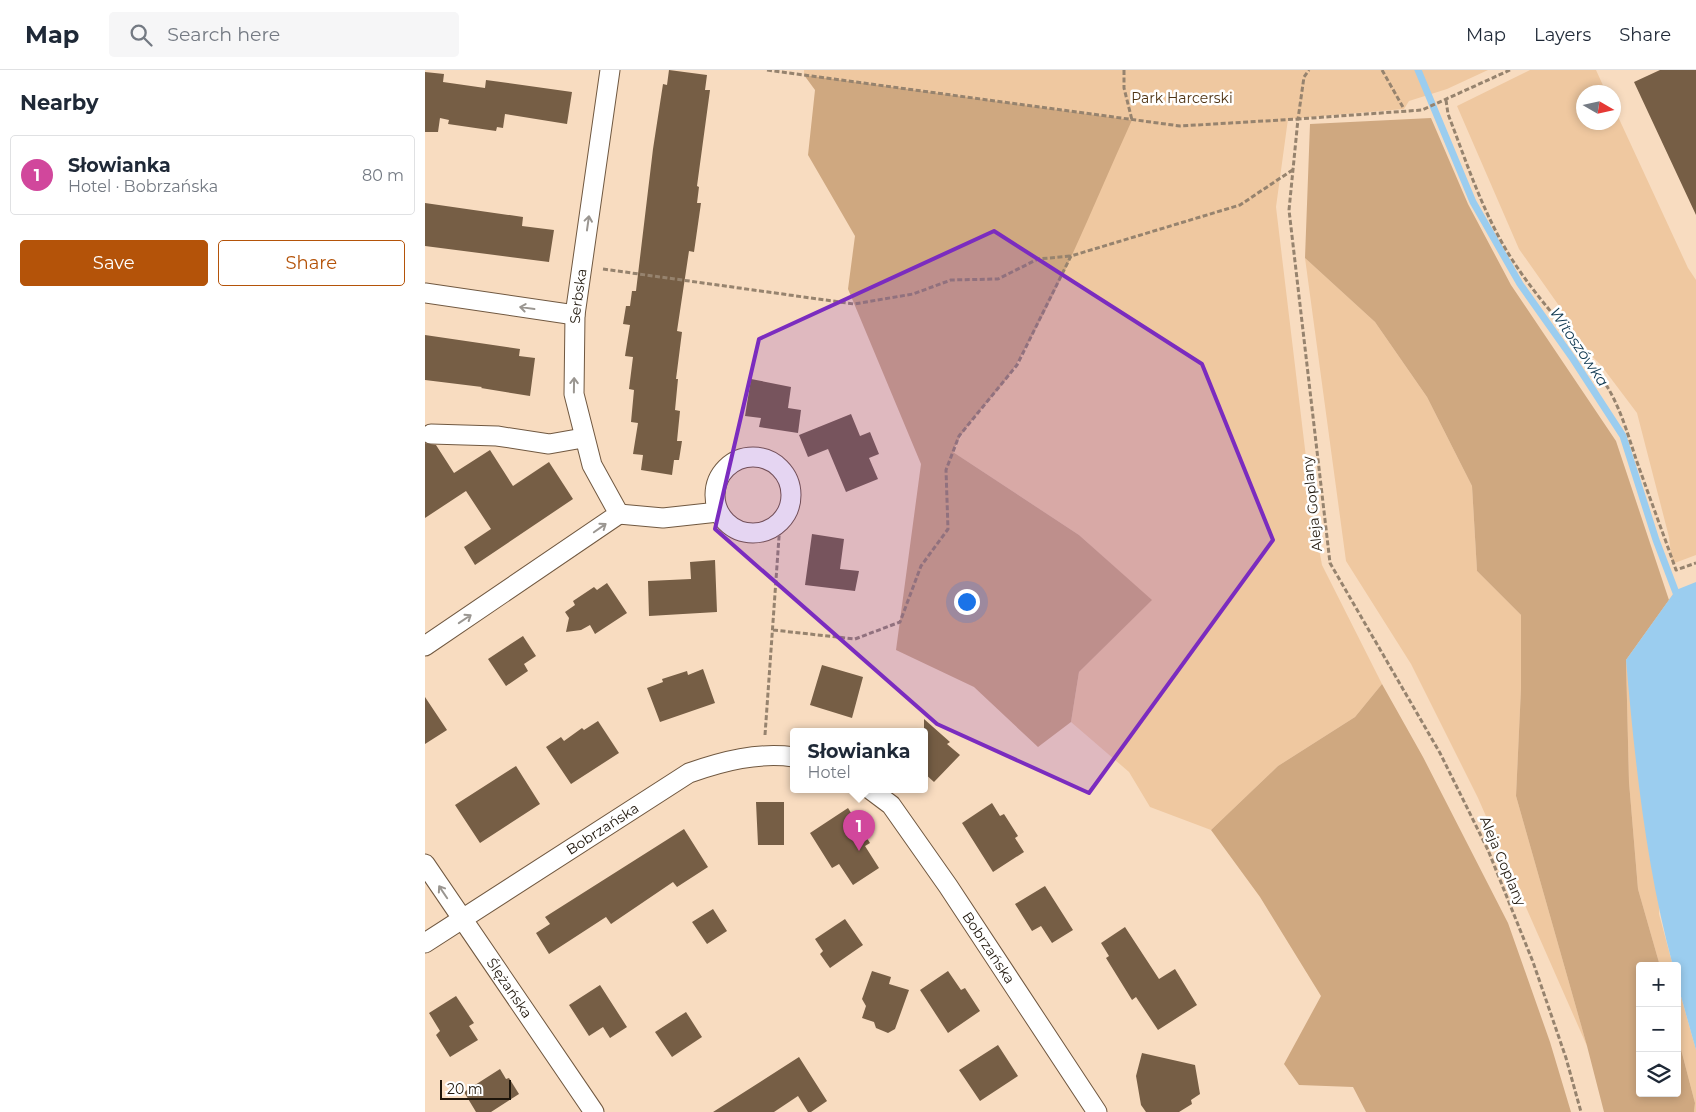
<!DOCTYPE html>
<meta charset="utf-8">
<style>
:root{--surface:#fff;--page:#f6f6f7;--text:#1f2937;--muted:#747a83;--line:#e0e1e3;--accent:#b45309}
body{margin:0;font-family:Montserrat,sans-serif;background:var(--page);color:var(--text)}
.controls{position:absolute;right:15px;bottom:15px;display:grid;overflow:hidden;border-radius:5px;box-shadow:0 2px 8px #0003}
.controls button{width:45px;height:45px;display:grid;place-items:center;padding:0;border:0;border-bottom:1px solid var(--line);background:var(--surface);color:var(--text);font:25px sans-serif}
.compass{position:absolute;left:1151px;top:15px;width:45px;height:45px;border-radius:50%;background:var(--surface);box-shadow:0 2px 8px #0003;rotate:99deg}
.scale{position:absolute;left:15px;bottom:12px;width:71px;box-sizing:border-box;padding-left:5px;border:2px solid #1f160b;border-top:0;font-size:14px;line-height:18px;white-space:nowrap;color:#1f160b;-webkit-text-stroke:4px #fff;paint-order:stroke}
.you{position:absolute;left:541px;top:531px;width:18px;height:18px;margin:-12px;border:4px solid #fff;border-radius:50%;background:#1a73e8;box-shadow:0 0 0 8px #1a73e833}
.badge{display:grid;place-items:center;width:32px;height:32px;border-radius:50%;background:var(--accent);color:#fff;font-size:16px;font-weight:700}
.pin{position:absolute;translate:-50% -41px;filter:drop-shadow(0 1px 2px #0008)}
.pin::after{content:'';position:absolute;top:26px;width:18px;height:15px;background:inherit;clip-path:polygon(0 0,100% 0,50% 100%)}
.popup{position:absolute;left:365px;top:658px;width:138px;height:65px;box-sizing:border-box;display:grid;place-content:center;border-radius:5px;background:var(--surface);filter:drop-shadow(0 1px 4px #0005);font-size:16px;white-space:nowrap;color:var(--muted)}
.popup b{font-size:19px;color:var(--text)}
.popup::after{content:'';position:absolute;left:50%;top:100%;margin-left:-10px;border:10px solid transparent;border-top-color:var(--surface)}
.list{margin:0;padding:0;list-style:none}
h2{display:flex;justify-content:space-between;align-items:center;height:65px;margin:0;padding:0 20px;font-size:21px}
h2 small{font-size:16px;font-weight:400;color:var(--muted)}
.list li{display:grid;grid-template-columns:32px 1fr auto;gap:15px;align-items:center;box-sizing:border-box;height:80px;margin:0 10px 10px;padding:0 10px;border:1px solid var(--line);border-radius:5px}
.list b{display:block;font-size:19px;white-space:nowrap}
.list p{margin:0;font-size:16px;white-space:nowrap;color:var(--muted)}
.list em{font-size:16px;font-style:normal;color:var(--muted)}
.actions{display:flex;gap:10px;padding:15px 20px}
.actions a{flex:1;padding:11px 0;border:1px solid var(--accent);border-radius:5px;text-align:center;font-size:18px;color:var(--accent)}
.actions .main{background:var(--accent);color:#fff}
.icon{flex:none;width:28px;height:28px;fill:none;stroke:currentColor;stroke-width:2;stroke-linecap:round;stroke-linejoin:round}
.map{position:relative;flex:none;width:1271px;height:1042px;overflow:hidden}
header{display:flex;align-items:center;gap:30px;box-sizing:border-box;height:70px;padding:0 25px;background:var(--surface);border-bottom:1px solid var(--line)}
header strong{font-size:24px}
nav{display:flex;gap:28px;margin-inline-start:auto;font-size:18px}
.search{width:350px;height:45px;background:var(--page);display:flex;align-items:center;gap:12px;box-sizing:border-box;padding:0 18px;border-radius:5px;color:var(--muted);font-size:19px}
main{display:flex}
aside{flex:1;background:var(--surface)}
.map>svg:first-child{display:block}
.green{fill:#efc8a0}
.forest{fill:#cfa880}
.water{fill:#9bcdef}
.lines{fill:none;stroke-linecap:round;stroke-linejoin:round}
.stream{stroke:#9bcdef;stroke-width:7}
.building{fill:#765e45}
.minor-casing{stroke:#705840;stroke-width:21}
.path{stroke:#96836e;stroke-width:3;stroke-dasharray:5 2.5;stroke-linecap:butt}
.minor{stroke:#fff;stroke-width:19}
.oneway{stroke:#9a9691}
.marked{fill:#7b2cbf;fill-opacity:0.2;stroke:#7b2cbf;stroke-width:4;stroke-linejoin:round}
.labels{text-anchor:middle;stroke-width:5;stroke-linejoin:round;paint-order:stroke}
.park-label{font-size:14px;fill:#4e3313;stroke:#fff}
.street-label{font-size:14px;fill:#1f160b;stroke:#fff}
.water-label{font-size:15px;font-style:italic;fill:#0f3850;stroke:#fff}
</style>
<header>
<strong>Map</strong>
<div class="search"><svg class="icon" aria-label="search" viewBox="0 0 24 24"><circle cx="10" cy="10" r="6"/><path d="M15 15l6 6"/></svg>Search here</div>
<nav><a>Map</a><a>Layers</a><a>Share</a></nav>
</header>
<main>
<aside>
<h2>Nearby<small></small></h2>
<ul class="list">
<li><span class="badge" style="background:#d1479c">1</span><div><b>Słowianka</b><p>Hotel · Bobrzańska</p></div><em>80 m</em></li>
</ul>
<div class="actions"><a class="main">Save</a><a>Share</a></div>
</aside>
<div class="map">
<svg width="1271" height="1042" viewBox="0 0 1271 1042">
<rect width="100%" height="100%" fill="#f8dcc0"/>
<!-- green -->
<path class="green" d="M 379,0 L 1063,0 L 1022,19 L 984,31 L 979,39 L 863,49 L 851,137 L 888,446 L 897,495 L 957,614 L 930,647 L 853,696 L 786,760 L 725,737 L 704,702 L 646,652 L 654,602 L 726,530 L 654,465 L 528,382 L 706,50 L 379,5 Z
M 1105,0 L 1171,0 L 1181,22 L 1158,22 L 1158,52 L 1188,52 L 1189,38 L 1263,198 L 1271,210 L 1271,485 L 1247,494 L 1244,467 L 1212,343 L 1175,294 L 1154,274 L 1137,240 L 1094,179 L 1032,36 Z
M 880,188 L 950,252 L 1002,327 L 1047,416 L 1052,501 L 1096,545 L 1096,618 L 1091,726 L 1162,976 L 1053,728 L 986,594 L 921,491 Z
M 1251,520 L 1234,844 L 1248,896 L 1235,896 L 1213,819 L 1204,712 L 1201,590 Z
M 1252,912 L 1271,980 L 1271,1042 L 1269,1042 L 1270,1033 L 1252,964 Z"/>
<!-- forest -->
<path class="forest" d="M 379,5 L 707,50 C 670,131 637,216 592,293 C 574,325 542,347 528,382 L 654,465 L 727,530 L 654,602 L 646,652 L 613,677 L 549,617 L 471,580 L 496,394 L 423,219 L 430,166 L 383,85 L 390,20 Z
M 1006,48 L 1043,134 L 1086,215 L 1191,371 L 1244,530 L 1201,590 L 1204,712 L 1213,819 L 1235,896 L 1215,896 L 1215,1023 L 1252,1023 L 1252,964 L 1270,1033 L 1269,1042 L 1179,1042 L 1162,976 L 1091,726 L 1096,618 L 1096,545 L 1052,501 L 1047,416 L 1002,327 L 950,252 L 880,188 L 885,54 Z
M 957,614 L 998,687 L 1083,853 L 1125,972 L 1146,1042 L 941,1042 L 928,1017 L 874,1015 L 859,994 L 896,926 L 835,827 L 786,760 L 853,696 L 930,647 Z"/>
<!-- water -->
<path class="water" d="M 1271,512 L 1271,980 L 1252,912 L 1252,896 L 1248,896 C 1221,796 1210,693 1201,590 L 1251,520 Z"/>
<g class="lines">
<!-- stream -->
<path class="stream" d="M 993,0 L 1048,132 L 1095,214 L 1148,289 L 1198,366 L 1231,470 L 1253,528"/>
</g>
<!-- building -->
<path class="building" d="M 244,0 L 282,5 L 280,20 L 285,20 L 272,116 L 274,117 L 272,133 L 276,133 L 269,182 L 264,181 L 252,261 L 257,262 L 251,309 L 253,309 L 250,340 L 255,341 L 252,371 L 257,371 L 254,390 L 249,390 L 247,405 L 216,400 L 218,385 L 208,384 L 213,353 L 206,352 L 209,320 L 204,319 L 208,287 L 200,286 L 205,255 L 198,254 L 201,236 L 205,236 L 207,221 L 211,221 L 228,79 L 238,14 L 242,15 Z
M 1235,0 L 1271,0 L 1271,145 L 1209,12 Z
M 0,2 L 19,4 L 18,12 L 60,18 L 61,10 L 147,22 L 142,54 L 80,44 L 78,58 L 72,57 L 71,61 L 23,54 L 24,50 L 15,48 L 13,62 L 0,62 Z
M 0,133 L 98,147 L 97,156 L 129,160 L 124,192 L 0,176 Z
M 0,265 L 95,279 L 94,286 L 110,288 L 105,326 L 56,318 L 57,317 L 0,310 Z
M 326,309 L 366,317 L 363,338 L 376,340 L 373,363 L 334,357 L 336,348 L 320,346 Z
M 426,344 L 435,366 L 445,362 L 454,384 L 444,388 L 453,409 L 421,422 L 403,379 L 383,387 L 374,365 Z
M 0,373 L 11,375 L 29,403 L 65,380 L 88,416 L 124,392 L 148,429 L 50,495 L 39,477 L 66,459 L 41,421 L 0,448 Z
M 387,464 L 419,469 L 415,499 L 434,501 L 430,521 L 380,515 Z
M 290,490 L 292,542 L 224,546 L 223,511 L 266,509 L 265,492 Z
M 182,513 L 202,543 L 170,564 L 165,555 L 156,560 L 141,562 L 144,548 L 140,542 L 150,535 L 148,531 L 169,517 L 172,520 Z
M 98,566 L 111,586 L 99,594 L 103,601 L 81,616 L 63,589 Z
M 397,595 L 438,607 L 427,648 L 385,635 Z
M 278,599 L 290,633 L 235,652 L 222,618 L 238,612 L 237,609 L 262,601 L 263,605 Z
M 0,627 L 22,660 L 0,674 Z
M 499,649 L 525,672 L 522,674 L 535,685 L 509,712 L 499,703 Z
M 173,651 L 194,683 L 146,714 L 121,677 L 136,667 L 139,671 L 157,658 L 159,660 Z
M 91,696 L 115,734 L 55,773 L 30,735 Z
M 331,732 L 359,732 L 359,775 L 333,775 Z
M 567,733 L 575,746 L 579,744 L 593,766 L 590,768 L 599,782 L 568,802 L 537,753 Z
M 423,738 L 445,773 L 440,776 L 454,798 L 428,815 L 414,794 L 407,798 L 385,763 Z
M 259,759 L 283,797 L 252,817 L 248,812 L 186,854 L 181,847 L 124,884 L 111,863 L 125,854 L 120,847 Z
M 620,816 L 648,860 L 627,873 L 616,856 L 607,861 L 590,834 Z
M 288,839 L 302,861 L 282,874 L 267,852 Z
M 420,849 L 438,875 L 405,898 L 395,884 L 398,881 L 390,869 Z
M 700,857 L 734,909 L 750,899 L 772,935 L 733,960 L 711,927 L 707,930 L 681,888 L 684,886 L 676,873 Z
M 447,901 L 466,907 L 464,914 L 484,920 L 470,959 L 463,963 L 451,958 L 449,952 L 437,948 L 441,936 L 437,929 Z
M 523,901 L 536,920 L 540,918 L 555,941 L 523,963 L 495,920 Z
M 175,915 L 202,957 L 185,968 L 178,957 L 164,966 L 144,935 Z
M 31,926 L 49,953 L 44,956 L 53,970 L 25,987 L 11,965 L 15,961 L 4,943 Z
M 261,942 L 277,967 L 247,987 L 230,962 Z
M 573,975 L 593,1006 L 555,1031 L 534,1000 Z
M 717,983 L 770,995 L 775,1024 L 766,1030 L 767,1034 L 754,1042 L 721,1042 L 716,1035 L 711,1006 Z
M 374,987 L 402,1031 L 386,1042 L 383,1042 L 373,1026 L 349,1042 L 288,1042 Z
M 75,999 L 81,1009 L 84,1008 L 94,1024 L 66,1042 L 51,1042 L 39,1022 Z"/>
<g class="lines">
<!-- minor casing -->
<g class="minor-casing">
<g id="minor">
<path d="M 0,223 L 150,245"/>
<path d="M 6,364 L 72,366 L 124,374 L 158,368"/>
<circle cx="328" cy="425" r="38"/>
<path d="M 194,444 L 238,448 L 293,442"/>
<path id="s1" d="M 0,576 L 194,444 L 167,395 L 149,324 L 150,245 L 185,0"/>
<path id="s2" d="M 446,720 L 466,735 L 523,816 L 672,1042"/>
<path id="s3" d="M 0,794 L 169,1042"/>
<path id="s4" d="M 0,873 L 264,703 C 298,691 333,682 369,687"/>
</g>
</g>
<!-- path -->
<path class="path" d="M 342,0 L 755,56 L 873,49 L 879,7 L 884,0
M 699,0 L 699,18 L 707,50
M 957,0 L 979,39
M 1085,0 L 997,40 L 873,49 L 864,140 L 905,493 L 1015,683 L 1063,780 L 1108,892 L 1141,988 L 1156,1042
M 1021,30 L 1023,44 C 1043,96 1060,150 1092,197 C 1120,239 1157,274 1183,318 C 1196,340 1203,365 1211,389 C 1224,426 1238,463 1251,500 L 1271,493
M 178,199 L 429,234 L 488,224 L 526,210 L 573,209 L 613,189 L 646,186
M 348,560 L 430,569 L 475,552 L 496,496 L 523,459 L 521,400 L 534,366 L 592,295 L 646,186 L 815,135 L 869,99
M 340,665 L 355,453"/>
<!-- minor -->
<use href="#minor" class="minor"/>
</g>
<!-- one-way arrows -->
<defs><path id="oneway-shaft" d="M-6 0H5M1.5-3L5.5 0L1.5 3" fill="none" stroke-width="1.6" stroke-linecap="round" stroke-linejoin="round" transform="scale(1.25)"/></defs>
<g class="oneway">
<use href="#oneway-shaft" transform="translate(163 153) rotate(-82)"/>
<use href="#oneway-shaft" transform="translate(102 238) rotate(-172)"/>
<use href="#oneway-shaft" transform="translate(149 315) rotate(-89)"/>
<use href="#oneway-shaft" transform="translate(175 458) rotate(-35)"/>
<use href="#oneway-shaft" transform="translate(40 549) rotate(-34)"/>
<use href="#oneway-shaft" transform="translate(18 822) rotate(-124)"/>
</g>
<!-- marked area -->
<path class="marked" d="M 569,161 L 777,294 L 848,470 L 664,723 L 512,654 L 290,459 L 334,269 Z"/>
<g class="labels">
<!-- park labels -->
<g class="park-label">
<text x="757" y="33">Park Harcerski</text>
</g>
<!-- street labels -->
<g class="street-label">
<text dy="5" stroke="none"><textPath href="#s1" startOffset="462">Serbska</textPath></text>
<text transform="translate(887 434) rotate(-96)" y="5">Aleja Goplany</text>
<text dy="5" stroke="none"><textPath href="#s4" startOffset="211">Bobrzańska</textPath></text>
<text transform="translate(1078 791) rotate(67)" y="5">Aleja Goplany</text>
<text dy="5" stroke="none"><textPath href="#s2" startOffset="198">Bobrzańska</textPath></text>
<text dy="5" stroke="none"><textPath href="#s3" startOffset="150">Ślężańska</textPath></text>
</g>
<!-- water labels -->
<g class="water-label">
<text transform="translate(1154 277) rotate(56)" y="5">Witoszówka</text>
</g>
</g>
</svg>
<div class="controls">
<button>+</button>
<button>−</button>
<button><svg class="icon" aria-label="layers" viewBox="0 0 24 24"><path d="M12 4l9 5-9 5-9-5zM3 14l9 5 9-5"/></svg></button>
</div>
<svg class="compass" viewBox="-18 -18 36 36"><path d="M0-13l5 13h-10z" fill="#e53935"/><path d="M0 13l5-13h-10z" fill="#747a83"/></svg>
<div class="scale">20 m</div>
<div class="you"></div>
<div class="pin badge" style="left:434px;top:781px;background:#d1479c">1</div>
<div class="popup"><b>Słowianka</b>Hotel</div>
</div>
</main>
